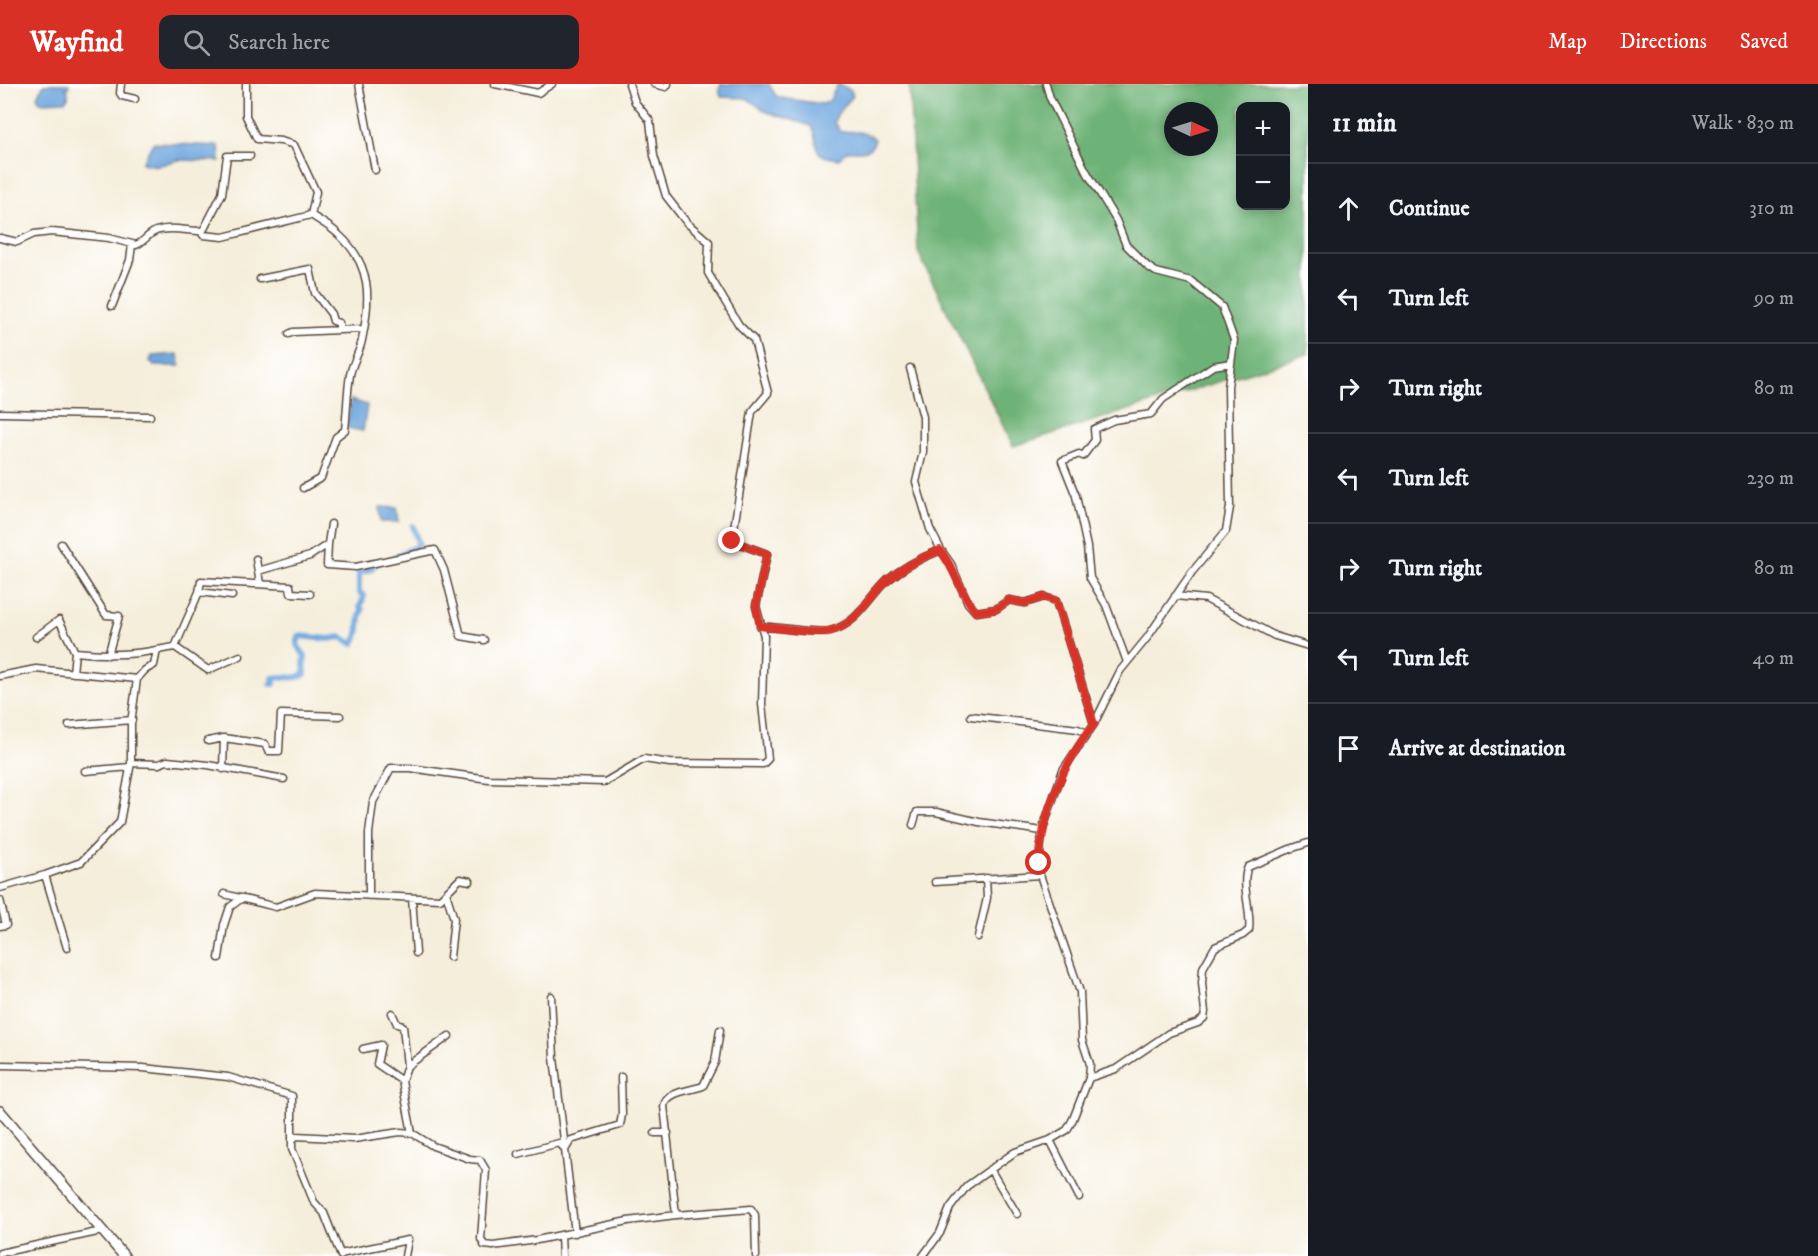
<!DOCTYPE html>
<meta charset="utf-8">
<style>
:root{--surface:#171b24;--page:#20242c;--text:#f1f3f6;--muted:#9ea1a6;--line:#363941;--accent:#d93025}
body{margin:0;font-family:"IM FELL DW Pica",serif;background:var(--page);color:var(--text)}
.controls{position:absolute;right:18px;top:18px;display:grid;overflow:hidden;border-radius:12px;box-shadow:0 3px 9px #0003}
.controls button{width:54px;height:54px;display:grid;place-items:center;padding:0;border:0;border-bottom:2px solid var(--line);background:var(--surface);color:var(--text);font:30px sans-serif}
.compass{position:absolute;left:1164px;top:18px;width:54px;height:54px;border-radius:50%;background:var(--surface);box-shadow:0 3px 9px #0003;rotate:94deg}
.stop{position:absolute;width:18px;height:18px;margin:-14px;border:4px solid #d93025;border-radius:50%;background:#fff}
.stop.end{background:#d93025;border-color:#fff;box-shadow:0 2px 6px #0008}
.list{margin:0;padding:0;list-style:none}
h2{display:flex;justify-content:space-between;align-items:center;height:78px;margin:0;padding:0 24px;font-size:26px}
h2 small{font-size:20px;font-weight:400;color:var(--muted)}
.list li{display:grid;grid-template-columns:39px 1fr auto;gap:18px;align-items:center;box-sizing:border-box;height:90px;padding:0 24px;border-top:2px solid var(--line)}
.list b{display:block;font-size:22px;white-space:nowrap}
.list em{font-size:20px;font-style:normal;color:var(--muted)}
.icon{flex:none;width:33px;height:33px;fill:none;stroke:currentColor;stroke-width:2;stroke-linecap:round;stroke-linejoin:round}
.map{position:relative;flex:none;width:1308px;height:1172px;overflow:hidden}
header{display:flex;align-items:center;gap:36px;box-sizing:border-box;height:84px;padding:0 30px;background:var(--accent);color:#fff}
header strong{font-size:28px}
nav{display:flex;gap:33px;margin-inline-start:auto;font-size:21px}
.search{width:420px;height:54px;background:var(--page);display:flex;align-items:center;gap:15px;box-sizing:border-box;padding:0 21px;border-radius:12px;color:var(--muted);font-size:22px}
main{display:flex}
aside{flex:1;background:var(--surface)}
.map>svg:first-child{display:block}
.forest{fill:#6db276;stroke:#546e4a;stroke-width:1.5;fill-rule:evenodd}
.water{fill:#6fa7de;stroke:#55687e;stroke-width:1.5}
.lines{fill:none;stroke-linecap:round;stroke-linejoin:round}
.canal{stroke:#6fa7de;stroke-width:6}
.minor-casing{stroke:#57473a;stroke-width:9}
.highway-casing{stroke:#57473a;stroke-width:12}
.minor{stroke:#fff;stroke-width:6}
.highway{stroke:#fff;stroke-width:9}
.route{stroke:#d93025;stroke-width:8}
</style>
<header>
<strong>Wayfind</strong>
<div class="search"><svg class="icon" aria-label="search" viewBox="0 0 24 24"><circle cx="10" cy="10" r="6"/><path d="M15 15l6 6"/></svg>Search here</div>
<nav><a>Map</a><a>Directions</a><a>Saved</a></nav>
</header>
<main>
<div class="map">
<svg width="1308" height="1172" viewBox="0 0 1308 1172">
<rect width="100%" height="100%" fill="#fff"/>
<filter id="ink" filterUnits="userSpaceOnUse"><feTurbulence type="fractalNoise" baseFrequency=".0167" numOctaves="2"/><feDisplacementMap in="SourceGraphic" scale="12" xChannelSelector="R" yChannelSelector="G"/><feConvolveMatrix kernelMatrix="1 2 1 2 8 2 1 2 1" color-interpolation-filters="sRGB"/></filter>
<filter id="wash" filterUnits="userSpaceOnUse"><feTurbulence type="fractalNoise" baseFrequency=".008" numOctaves="4" result="noise"/><feDisplacementMap in="SourceGraphic" scale="24" xChannelSelector="R" yChannelSelector="G"/><feGaussianBlur stdDeviation="1.35" result="paint"/><feColorMatrix in="noise" values="0 0 0 0 0 0 0 0 0 0 0 0 0 0 0 0 0 1.4 0 .05"/><feComposite in="paint" operator="in"/></filter>
<g filter="url(#wash)">
<rect width="100%" height="100%" fill="#f5eedb"/>
<!-- forest -->
<path class="forest" d="M 909,0 L 1308,0 L 1308,270 L 1013,362 L 918,168 ZM 1240,22 L 1286,22 L 1286,122 L 1240,122 ZM 1173,27 L 1209,27 L 1209,63 L 1173,63 Z"/>
<!-- water -->
<path class="water" d="M 44,0 L 69,0 L 68,4 L 65,4 L 68,7 L 68,14 L 65,17 L 40,18 L 37,12 Z
M 721,0 L 769,0 L 776,12 L 781,14 L 823,20 L 829,17 L 838,0 L 851,6 L 853,12 L 838,29 L 834,38 L 841,48 C 852,47 867,47 875,55 C 871,71 859,66 847,67 L 839,75 C 808,72 822,64 811,42 L 767,28 L 746,14 L 721,13 L 719,6 Z
M 153,59 L 219,62 L 220,77 L 178,76 L 157,82 L 142,79 Z
M 178,270 L 180,282 L 154,282 L 150,277 L 152,272 Z
M 351,316 L 367,321 L 363,347 L 347,344 Z
M 380,423 L 397,424 L 399,438 L 381,438 Z"/>
<g class="lines">
<!-- canal -->
<path class="canal" d="M 395,473 L 419,461 L 413,442
M 271,600 L 274,600 L 273,594 C 287,591 292,597 305,590 L 304,579 L 305,572 L 297,561 L 299,552 L 329,555 L 341,553 L 353,560 C 362,550 357,537 362,526 L 360,523 L 364,512 L 359,508 L 359,489 L 372,485 L 372,482 L 377,480"/>
</g>
</g>
<g filter="url(#ink)">
<g class="lines">
<!-- minor casing -->
<g class="minor-casing">
<path id="minor" d="M 121,0 L 120,9 L 122,12 L 135,15
M 246,0 L 246,32 L 257,55 L 281,57 L 294,61 L 316,108 L 311,131
M 359,0 L 375,86
M 495,0 L 538,9 L 552,0
M 654,0 L 666,3 L 668,0
M 201,147 L 204,145 L 222,110 L 227,72 L 250,72
M 0,154 L 17,158 L 34,150 L 52,148 L 109,154 L 136,161 C 144,158 148,150 156,147 C 170,142 187,147 201,147 L 203,151 L 223,153 L 311,131
M 260,195 L 310,185 L 315,209 L 331,230 L 333,237 L 339,239 L 339,246
M 112,222 L 130,176 L 132,161
M 289,250 L 293,248 L 363,245
M 910,284 L 923,333 L 923,368 L 916,398 L 930,445 L 941,466 L 951,480 L 968,519 L 976,528 L 996,525 L 1009,516 L 1025,519 L 1044,513 L 1056,517 L 1094,640
M 0,329 L 150,332
M 303,404 L 321,394 L 336,353 L 345,346 C 347,328 347,309 350,291 C 352,279 360,268 362,256 C 371,214 372,180 338,150 C 330,142 320,137 311,131
M 61,460 L 106,531 L 119,532 L 108,571
M 328,460 L 327,481 L 356,483 L 435,466 L 444,486 L 461,552 L 484,556
M 256,475 L 260,500
M 258,487 L 310,472 L 328,460 L 331,440
M 199,508 L 201,497 L 290,502 L 291,509 L 310,510
M 1175,512 L 1206,515 L 1275,552 L 1308,562
M 760,542 C 775,543 818,550 830,547 C 858,540 868,515 888,496 C 902,484 923,473 941,466
M 36,553 L 59,536 L 75,568
M 175,563 L 208,586 L 240,572
M 157,566 L 175,563 L 199,508 L 232,512
M 1127,578 L 1106,521 L 1090,494 L 1087,463 L 1076,412 L 1062,377 L 1079,370 L 1083,372 L 1095,356 L 1094,345 L 1114,336 L 1151,330 L 1163,315 L 1213,282 L 1231,279
M 0,592 L 36,585 L 137,595
M 971,632 L 1078,645 L 1087,649
M 69,641 L 132,636
M 208,657 L 224,654
M 131,679 L 159,680 L 167,677 L 208,681 L 284,695
M 223,685 L 224,654 L 265,660 L 268,667 L 279,667 L 281,630 L 340,632
M 85,687 L 130,683
M 913,741 L 917,728 L 936,728 L 979,738 L 1042,747
M 935,798 L 1040,791
M 0,804 L 45,791
M 446,809 L 454,835 L 450,873
M 224,810 L 276,823 L 315,809 L 440,815 L 460,795 L 470,797
M 369,812 L 369,749 L 373,718 L 391,684 L 410,684 L 489,695 L 605,698 L 644,675 L 670,679 L 763,680 L 768,675 L 762,620 L 764,552 L 756,522 L 767,470 L 732,457 L 752,328 L 768,309 L 754,256 L 739,241 L 708,189 L 709,158 L 687,139 L 666,112 L 654,72 L 650,37 L 635,18 L 629,0
M 412,814 L 416,869
M 0,816 L 6,841 L 0,842
M 978,853 L 987,814 L 986,794
M 67,864 L 45,791 L 81,778 L 120,738 L 131,679 L 131,639 L 137,595 L 145,586 L 154,581 L 157,566 C 129,572 103,571 75,568 L 73,589
M 219,874 L 224,841 L 230,823 L 242,814
M 551,912 L 554,974 L 565,1064
M 363,965 L 381,961 L 377,980 L 402,997 L 407,982 L 403,942 L 397,940 L 392,929
M 0,981 L 143,984 L 228,993 L 292,1012 L 292,1056
M 407,982 L 449,952
M 1089,994 L 1116,985 L 1169,949 L 1198,939 L 1204,934 L 1205,928 L 1202,899 L 1203,884 L 1215,863 L 1243,851 L 1249,846 C 1252,826 1240,800 1248,783 L 1290,765 L 1308,759
M 402,997 L 412,1049
M 655,1049 L 668,1049
M 1050,1056 L 1079,1113
M 518,1070 L 559,1059 L 565,1065
M 990,1085 L 1017,1130
M 676,1131 L 751,1125 L 755,1131 L 756,1172
M 575,1149 L 565,1066 L 571,1056 L 620,1041 L 622,1031 L 621,993
M 561,1152 L 562,1172
M 0,1169 L 102,1147
M 340,1170 L 408,1156 L 405,1172
M 341,1172 L 324,1129 L 314,1118 L 292,1065 L 292,1057 L 296,1052 L 354,1055 L 400,1048 L 412,1049 L 433,1062 L 470,1075 L 480,1076 L 486,1086 L 481,1155 L 484,1161 L 493,1162 L 537,1156 L 628,1137 L 676,1131 L 664,1022 C 667,1007 690,1007 703,1002 L 715,978 L 720,946
M 923,1172 L 940,1149 L 950,1124 L 967,1102 L 1015,1068 L 1050,1056 L 1067,1046 L 1073,1035 L 1089,994 L 1090,980 L 1082,956 L 1080,908 L 1040,791 L 1039,779 L 1042,747 L 1063,686 L 1094,640 L 1120,587 L 1147,554 L 1192,488 L 1226,447 L 1230,423 L 1228,303 L 1234,256 L 1222,223 L 1191,197 L 1156,188 L 1147,182 L 1126,161 L 1116,136 L 1085,85 L 1050,14 L 1046,0"/>
</g>
<!-- highway casing -->
<g class="highway-casing">
<path id="highway" d="M 0,1027 L 124,1172"/>
</g>
<!-- minor -->
<use href="#minor" class="minor"/>
<!-- highway -->
<use href="#highway" class="highway"/>
</g>
</g>
<g class="lines" filter="url(#ink)">
<!-- route -->
<path class="route" d="M 732,457 L 767,470 L 756,522 L 760,542 C 775,544 817,550 830,547 C 858,540 868,515 888,496 C 902,484 923,473 940,466 C 955,485 961,510 976,528 L 996,525 L 1009,516 L 1025,519 L 1044,513 L 1056,517 L 1094,640 C 1063,680 1042,729 1039,779"/>
</g>
</svg>
<div class="controls">
<button>+</button>
<button>−</button>
</div>
<svg class="compass" viewBox="-18 -18 36 36"><path d="M0-13l5 13h-10z" fill="#e53935"/><path d="M0 13l5-13h-10z" fill="#9ea1a6"/></svg>
<div class="stop" style="left:1039px;top:779px"></div>
<div class="stop end" style="left:732px;top:457px"></div>
</div>
<aside>
<h2>11 min<small>Walk · 830 m</small></h2>
<ul class="list">
<li><svg class="icon" aria-label="ahead" viewBox="0 0 24 24"><path d="M12 20V5M6 11l6-6 6 6"/></svg><div><b>Continue</b></div><em>310 m</em></li>
<li><svg class="icon" aria-label="left" viewBox="0 0 24 24"><path d="M17 20v-9H6M10 6l-5 5 5 5"/></svg><div><b>Turn left</b></div><em>90 m</em></li>
<li><svg class="icon" aria-label="right" viewBox="0 0 24 24"><path d="M7 20v-9h11M14 6l5 5-5 5"/></svg><div><b>Turn right</b></div><em>80 m</em></li>
<li><svg class="icon" aria-label="left" viewBox="0 0 24 24"><path d="M17 20v-9H6M10 6l-5 5 5 5"/></svg><div><b>Turn left</b></div><em>230 m</em></li>
<li><svg class="icon" aria-label="right" viewBox="0 0 24 24"><path d="M7 20v-9h11M14 6l5 5-5 5"/></svg><div><b>Turn right</b></div><em>80 m</em></li>
<li><svg class="icon" aria-label="left" viewBox="0 0 24 24"><path d="M17 20v-9H6M10 6l-5 5 5 5"/></svg><div><b>Turn left</b></div><em>40 m</em></li>
<li><svg class="icon" aria-label="arrive" viewBox="0 0 24 24"><path d="M6 21V4h12l-3 4 3 4H6"/></svg><div><b>Arrive at destination</b></div></li>
</ul>
</aside>
</main>
